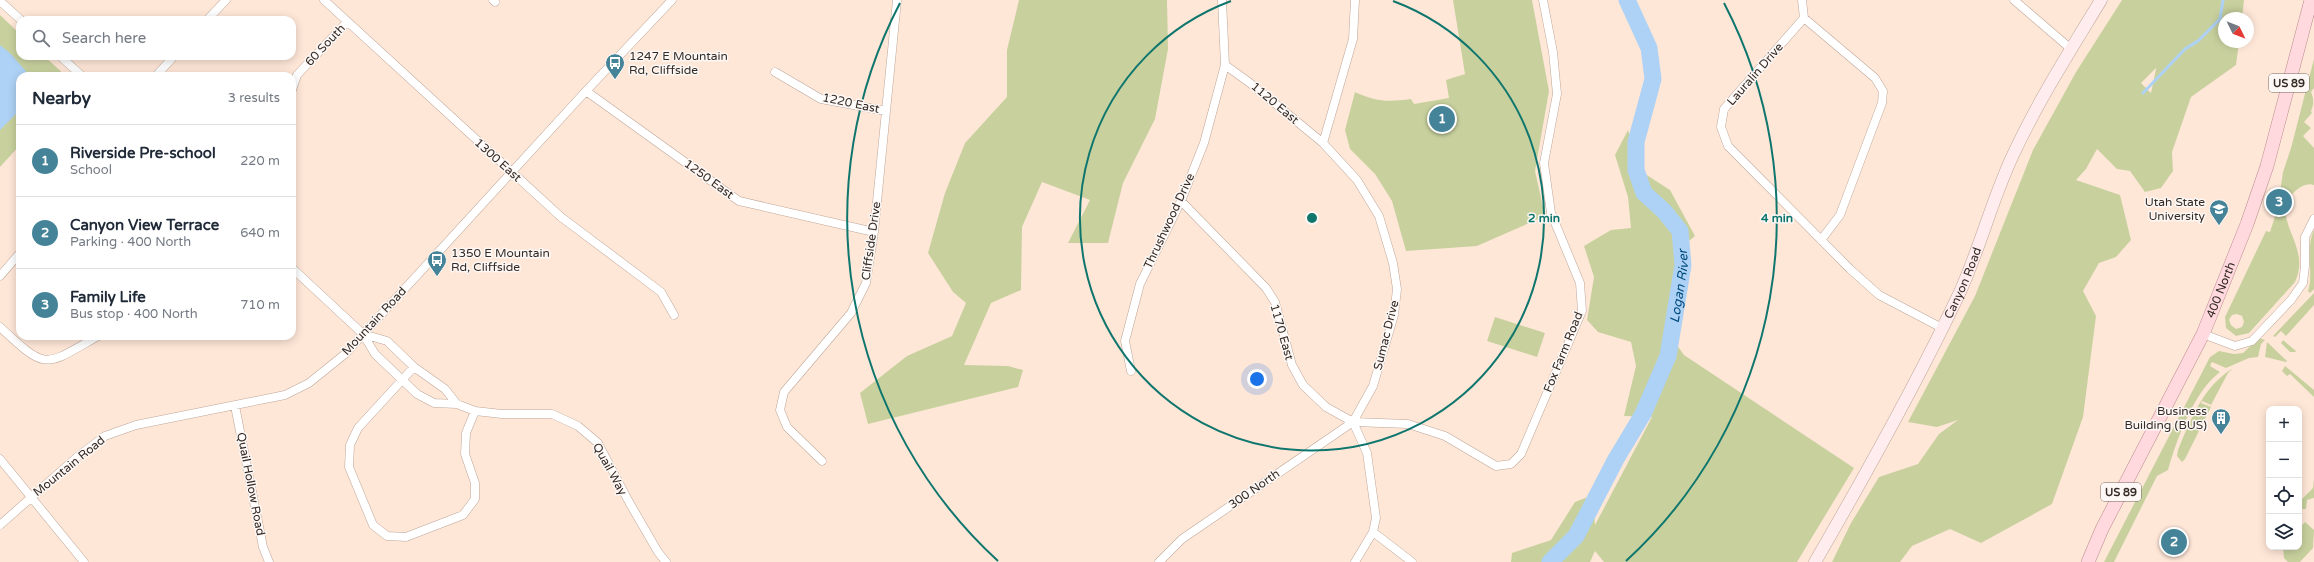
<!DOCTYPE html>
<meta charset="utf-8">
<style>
:root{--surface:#fff;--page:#f6f6f7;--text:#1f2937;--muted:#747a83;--line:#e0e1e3;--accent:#448398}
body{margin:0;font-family:"Varela Round",sans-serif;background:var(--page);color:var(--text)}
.controls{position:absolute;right:12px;bottom:12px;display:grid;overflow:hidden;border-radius:8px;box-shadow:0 2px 10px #0003}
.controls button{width:36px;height:36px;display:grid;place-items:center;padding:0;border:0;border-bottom:1px solid var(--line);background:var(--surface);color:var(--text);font:20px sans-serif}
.compass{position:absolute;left:2218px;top:12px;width:36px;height:36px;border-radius:50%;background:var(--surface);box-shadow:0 2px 10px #0003;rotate:133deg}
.you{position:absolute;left:1257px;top:379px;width:14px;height:14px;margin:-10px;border:3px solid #fff;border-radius:50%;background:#1a73e8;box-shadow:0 0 0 6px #1a73e833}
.badge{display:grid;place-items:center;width:26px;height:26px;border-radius:50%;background:var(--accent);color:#fff;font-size:13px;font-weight:700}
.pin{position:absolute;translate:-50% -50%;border:2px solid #fff;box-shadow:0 1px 4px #0006}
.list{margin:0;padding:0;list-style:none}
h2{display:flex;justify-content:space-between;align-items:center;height:52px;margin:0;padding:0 16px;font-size:17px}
h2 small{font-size:13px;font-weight:400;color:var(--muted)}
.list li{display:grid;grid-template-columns:26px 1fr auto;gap:12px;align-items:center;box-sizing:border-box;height:72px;padding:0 16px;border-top:1px solid var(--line)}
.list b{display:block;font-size:15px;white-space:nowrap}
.list p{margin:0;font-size:13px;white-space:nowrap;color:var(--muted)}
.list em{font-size:13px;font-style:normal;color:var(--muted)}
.icon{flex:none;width:22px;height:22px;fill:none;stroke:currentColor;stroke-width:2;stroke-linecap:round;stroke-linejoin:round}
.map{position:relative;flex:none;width:2314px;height:562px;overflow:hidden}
.search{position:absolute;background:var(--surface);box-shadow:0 2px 10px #0003;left:16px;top:16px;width:280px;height:44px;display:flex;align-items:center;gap:10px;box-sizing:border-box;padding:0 14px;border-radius:12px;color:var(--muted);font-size:15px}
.panel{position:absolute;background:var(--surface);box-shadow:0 2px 10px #0003;left:16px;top:72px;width:280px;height:268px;border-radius:12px}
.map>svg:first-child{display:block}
.green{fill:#c8d19e;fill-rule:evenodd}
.water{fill:#aed2f5}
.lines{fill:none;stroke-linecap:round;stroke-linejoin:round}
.stream{stroke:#aed2f5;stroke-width:3}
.river{stroke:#aed2f5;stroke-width:17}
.street-casing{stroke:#bda698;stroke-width:9}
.secondary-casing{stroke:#bda698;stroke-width:13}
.primary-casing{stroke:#b88b8e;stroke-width:14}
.street{stroke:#fff;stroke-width:8}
.secondary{stroke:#ffecee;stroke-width:12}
.primary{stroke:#ffd9dd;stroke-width:13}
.ring{fill:none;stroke:#0f766e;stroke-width:2}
.labels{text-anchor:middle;stroke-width:3;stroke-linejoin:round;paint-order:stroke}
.shield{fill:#fdf8f5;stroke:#706863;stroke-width:1}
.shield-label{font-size:11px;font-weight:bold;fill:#332a25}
.street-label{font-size:12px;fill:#332a25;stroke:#fdf8f5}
.poi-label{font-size:12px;fill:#332a25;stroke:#fdf8f5;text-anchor:start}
.water-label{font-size:13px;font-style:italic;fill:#004c7f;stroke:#fdf8f5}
.centre{fill:#0f766e;stroke:#fdf8f5;stroke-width:2}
.ring-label{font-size:12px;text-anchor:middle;font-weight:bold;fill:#0f766e;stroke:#fdf8f5;stroke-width:3;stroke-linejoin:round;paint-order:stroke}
</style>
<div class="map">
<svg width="2314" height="562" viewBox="0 0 2314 562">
<rect width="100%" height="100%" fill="#ffe7d8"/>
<!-- green -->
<path class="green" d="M 1019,0 L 1167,0 L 1168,49 L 1155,119 L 1123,183 L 1108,243 L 1068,243 L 1090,200 L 1042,182 L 1022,227 L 1021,290 L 991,303 L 964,365 L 1008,366 L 1023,370 L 1018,387 L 868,424 L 860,393 L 907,356 L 952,336 L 966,303 L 953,292 L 928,253 L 945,193 L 965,143 L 1007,97 L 1007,50 Z
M 1453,0 L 1532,0 L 1549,91 L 1535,171 L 1545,216 L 1477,246 L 1406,251 L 1392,201 L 1375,174 L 1350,149 L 1345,130 L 1355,92 C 1376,102 1389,102 1411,99 L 1414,104 L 1449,98 L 1446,80 L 1465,74 Z
M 2122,0 L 2244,0 L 2242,18 L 2224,18 L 2224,42 L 2239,42 L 2236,65 L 2191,97 L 2172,152 L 2173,171 L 2161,188 L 2145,192 L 2130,171 L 2117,169 L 2097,149 L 2086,169 L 2076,180 L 2120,195 L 2131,240 L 2116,257 L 2099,263 L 2083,291 L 2096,316 L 2083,417 L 2052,504 L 1981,543 L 1950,529 L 1912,546 L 1900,562 L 1832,562 L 1851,523 L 1879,477 L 1918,464 L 1939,434 L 1958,420 L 1937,427 L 1908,422 L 1975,296 L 2033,150 L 2076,72 ZM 2156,68 L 2156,69 L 2151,93 L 2141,83 Z
M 0,15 L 20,34 L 20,56 L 44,56 L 66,76 L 20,76 L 20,145 L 0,167 Z
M 2314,59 L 2314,88 L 2311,92 C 2314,99 2314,104 2311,111 L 2312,113 L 2304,122 L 2311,128 L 2303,136 L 2314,148 L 2314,185 C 2302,181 2290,195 2285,205 C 2284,233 2309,251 2295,282 L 2249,333 L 2236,336 L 2226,328 L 2225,317 L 2266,231 L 2270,232 L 2282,195 L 2282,192 L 2280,192 L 2283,172 L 2291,148 ZM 2237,314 L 2242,316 L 2244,322 L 2242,327 L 2236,329 L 2231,325 L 2229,320 L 2232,315 Z
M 1628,130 L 1642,172 L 1670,190 L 1695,236 L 1678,250 L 1668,333 L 1684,355 L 1854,468 L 1797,562 L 1604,562 L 1595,551 L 1590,562 L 1511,562 L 1512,553 L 1551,540 L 1575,502 L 1593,495 L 1595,525 L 1652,417 L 1624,416 L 1636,366 L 1631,342 L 1598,332 L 1587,320 L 1594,277 L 1584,246 L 1611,230 L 1631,228 L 1628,197 L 1615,155 Z
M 2314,230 L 2314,289 L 2310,293 L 2308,291 C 2314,275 2305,248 2314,230 Z
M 2314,293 L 2314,305 L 2286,336 L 2281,331 L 2275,337 L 2273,336 Z
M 1495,317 L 1545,333 L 1537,357 L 1487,341 Z
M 2259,338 L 2265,340 L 2261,344 L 2258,357 L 2249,358 L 2226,368 L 2212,362 L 2210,366 L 2220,372 C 2194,391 2177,439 2168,470 L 2157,476 L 2114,562 L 2104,562 L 2210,357 L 2219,351 L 2234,354 L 2243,353 Z
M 2283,340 L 2296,351 L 2295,352 L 2290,352 L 2281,343 Z
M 2267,342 L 2287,361 L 2286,362 L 2265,357 Z
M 2285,366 L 2314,390 L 2314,397 L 2290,374 L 2287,376 L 2282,371 Z
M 2233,368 L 2228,373 L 2211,405 L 2202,401 L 2201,403 L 2211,407 L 2185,459 L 2182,462 L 2177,456 L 2178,450 C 2191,418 2203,387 2233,368 Z
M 2314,480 L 2314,498 L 2307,500 L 2306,509 L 2299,509 L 2299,502 L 2313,488 Z
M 2305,522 L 2314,530 L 2313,548 L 2300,562 L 2288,562 L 2284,558 L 2283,548 L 2299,547 L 2299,528 Z"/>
<!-- water -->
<path class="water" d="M 0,45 L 11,54 L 30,76 L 20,76 L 20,110 L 0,130 Z"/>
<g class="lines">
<!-- stream -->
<path class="stream" d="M 2143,93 L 2185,49 L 2198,41 L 2220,19 L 2223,0"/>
<!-- river -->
<path class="river" id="s1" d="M 1550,562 L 1576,536 L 1616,459 L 1643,414 L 1668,356 L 1683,265 L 1680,231 L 1664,211 L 1644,193 L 1636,170 L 1636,142 L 1653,79 L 1649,48 L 1627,0"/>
<!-- street casing -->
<g class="street-casing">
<path id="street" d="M 324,0 L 561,217 L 661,292 L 674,315
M 493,0 L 495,2
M 1802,0 L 1804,18
M 2014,0 L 2071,49
M 0,1 L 21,20
M 207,20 L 226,0
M 60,56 L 82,76
M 775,72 L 821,99 L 886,111
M 156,76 L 174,56
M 292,90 L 297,75 L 347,22
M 586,91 L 739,201 L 874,232
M 1323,143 L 1353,39 L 1355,0
M 1181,201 L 1266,288 L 1275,302 L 1292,365 L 1303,385 L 1326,407 L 1353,422 L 1408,424 L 1445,436 L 1496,466 L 1511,464 L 1521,454 L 1582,311 L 1580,283 L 1551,213 L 1544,163 L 1557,94 L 1553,52 L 1543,0
M 1821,240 L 1840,215 L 1882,103 L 1883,91 L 1875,78 L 1804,18 L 1724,109 L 1721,127 L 1728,146 L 1850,269 L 1879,295 L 1942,328
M 292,268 L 363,334
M 0,276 L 20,253
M 0,327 C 47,371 44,367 98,336
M 2203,334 L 2235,346 L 2252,341 L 2291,300 L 2303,283 L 2305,266 L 2305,237 L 2314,219
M 414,367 L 358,428 L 350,445 L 349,467 L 373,525 L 387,536 L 406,537 L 463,515 L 475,499 L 475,483 L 465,454 L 466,433 L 475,411
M 1131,371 L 1125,341 L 1140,284 L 1181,201 L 1204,143 L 1225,65 L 1222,0
M 457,404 L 445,389 L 414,367 L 387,341 L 363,334 L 375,354 L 417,394 L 434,403 L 457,404 L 475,411 L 502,414 L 552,414 L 578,426 L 598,443 L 629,502 L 658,552 L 666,562
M 235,406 L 263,547 L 269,562
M 1353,422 L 1367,453 L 1376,518 L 1373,532 L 1355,562
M 0,459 L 84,562
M 822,461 L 787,427 L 780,410 L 784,392 L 851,313 L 866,283 L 874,232 L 897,0
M 0,525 L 77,457 L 105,436 L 136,425 L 285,395 L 309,383 L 345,354 L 586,91 L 672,0
M 1373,532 L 1412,562
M 1159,562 L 1182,539 L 1353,422 L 1373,386 L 1394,315 L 1397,289 L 1393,263 L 1379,216 L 1357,180 L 1323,143 L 1250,83 L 1225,65"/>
</g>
<!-- secondary casing -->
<g class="secondary-casing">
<g id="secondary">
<path id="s2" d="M 1815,562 C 1866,474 1916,385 1959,294 C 1980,249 1992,199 2013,155 C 2038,101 2070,51 2101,0"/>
</g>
</g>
<!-- primary casing -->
<g class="primary-casing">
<g id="primary">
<path id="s3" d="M 2088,562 L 2102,529 L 2203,334 L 2247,224 L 2267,166 L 2311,0"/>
</g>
</g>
<!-- street -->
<use href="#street" class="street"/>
<!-- secondary -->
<use href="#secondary" class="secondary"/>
<!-- primary -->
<use href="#primary" class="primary"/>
</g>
<!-- distance rings -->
<g class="ring">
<path d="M1393 1A232 232 0 1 1 1231 1"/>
<path d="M998 561A465 465 0 0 1 900 3M1724 3A465 465 0 0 1 1626 561"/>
</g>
<!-- icons -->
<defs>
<g id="bus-pin" transform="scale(1)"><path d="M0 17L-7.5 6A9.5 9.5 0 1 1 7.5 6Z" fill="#448398" stroke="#fdf8f5"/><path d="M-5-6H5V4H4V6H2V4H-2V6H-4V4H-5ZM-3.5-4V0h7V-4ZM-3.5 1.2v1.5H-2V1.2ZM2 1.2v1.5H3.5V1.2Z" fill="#fff"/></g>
<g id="university-pin" transform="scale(1)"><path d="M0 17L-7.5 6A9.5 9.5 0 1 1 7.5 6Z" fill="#448398" stroke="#fdf8f5"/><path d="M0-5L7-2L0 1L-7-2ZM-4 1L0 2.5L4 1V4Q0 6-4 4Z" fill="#fff"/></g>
<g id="building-pin" transform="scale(1)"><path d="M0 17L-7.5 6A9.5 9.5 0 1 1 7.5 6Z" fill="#448398" stroke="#fdf8f5"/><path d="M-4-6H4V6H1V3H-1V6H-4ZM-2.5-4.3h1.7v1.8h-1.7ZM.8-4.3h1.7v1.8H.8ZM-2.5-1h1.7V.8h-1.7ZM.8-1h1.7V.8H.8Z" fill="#fff"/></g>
</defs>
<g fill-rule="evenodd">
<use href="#bus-pin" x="615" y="63"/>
<use href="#university-pin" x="2219" y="209"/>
<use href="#bus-pin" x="437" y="260"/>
<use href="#building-pin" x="2221" y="418"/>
</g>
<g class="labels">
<!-- shield labels -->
<g class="shield">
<rect x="2269" y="74" width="40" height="18" rx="3"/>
<rect x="2101" y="483" width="40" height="18" rx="3"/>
</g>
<g class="shield-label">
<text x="2289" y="87">US 89</text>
<text x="2121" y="496">US 89</text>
</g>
<!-- street labels -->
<g class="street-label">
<text transform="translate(325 45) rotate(-47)" y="4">60 South</text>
<text transform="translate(1755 74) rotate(-49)" y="4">Lauralin Drive</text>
<text transform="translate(851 103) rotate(12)" y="4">1220 East</text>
<text transform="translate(1275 103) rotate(40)" y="4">1120 East</text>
<text transform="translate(498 160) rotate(42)" y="4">1300 East</text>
<text transform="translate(709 179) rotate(36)" y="4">1250 East</text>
<text transform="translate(1169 221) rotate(-65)" y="4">Thrushwood Drive</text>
<text transform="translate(871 241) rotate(-82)" y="4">Cliffside Drive</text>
<text dy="4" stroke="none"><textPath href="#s2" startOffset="316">Canyon Road</textPath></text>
<text dy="4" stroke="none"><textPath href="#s3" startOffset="303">400 North</textPath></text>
<text transform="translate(374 321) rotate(-47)" y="4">Mountain Road</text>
<text transform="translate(1282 332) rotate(74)" y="4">1170 East</text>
<text transform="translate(1386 335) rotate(-76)" y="4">Sumac Drive</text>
<text transform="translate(1563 352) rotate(-68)" y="4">Fox Farm Road</text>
<text transform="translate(69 466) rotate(-39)" y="4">Mountain Road</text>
<text transform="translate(610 469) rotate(61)" y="4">Quail Way</text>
<text transform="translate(251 484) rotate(79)" y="4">Quail Hollow Road</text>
<text transform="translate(1254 489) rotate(-35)" y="4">300 North</text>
</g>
<!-- poi labels -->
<g class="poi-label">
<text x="629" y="60">1247 E Mountain<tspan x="629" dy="14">Rd, Cliffside</tspan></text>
<text x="2205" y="206" text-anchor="end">Utah State<tspan x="2205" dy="14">University</tspan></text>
<text x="451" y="257">1350 E Mountain<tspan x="451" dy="14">Rd, Cliffside</tspan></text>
<text x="2207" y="415" text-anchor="end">Business<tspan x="2207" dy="14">Building (BUS)</tspan></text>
</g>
<!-- water labels -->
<g class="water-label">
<text dy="5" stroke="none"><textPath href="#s1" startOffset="310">Logan River</textPath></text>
</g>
</g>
<circle cx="1312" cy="218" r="6" class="centre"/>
<g class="ring-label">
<text x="1544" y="222">2 min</text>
<text x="1777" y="222">4 min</text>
</g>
</svg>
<div class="controls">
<button>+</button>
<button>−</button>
<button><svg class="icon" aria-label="locate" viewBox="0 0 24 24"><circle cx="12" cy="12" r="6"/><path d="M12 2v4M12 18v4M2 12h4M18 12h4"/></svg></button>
<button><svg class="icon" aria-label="layers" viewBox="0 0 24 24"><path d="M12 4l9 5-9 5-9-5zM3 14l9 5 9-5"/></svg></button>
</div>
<svg class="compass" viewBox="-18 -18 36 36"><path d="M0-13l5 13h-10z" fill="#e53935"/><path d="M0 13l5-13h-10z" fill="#747a83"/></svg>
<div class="you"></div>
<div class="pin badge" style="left:1442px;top:119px">1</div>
<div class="pin badge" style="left:2174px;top:542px">2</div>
<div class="pin badge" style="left:2279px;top:202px">3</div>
<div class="search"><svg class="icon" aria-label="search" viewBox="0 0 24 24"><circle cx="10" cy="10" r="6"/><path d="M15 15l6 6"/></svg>Search here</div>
<section class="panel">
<h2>Nearby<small>3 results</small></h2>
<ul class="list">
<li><span class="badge">1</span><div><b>Riverside Pre-school</b><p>School</p></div><em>220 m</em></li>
<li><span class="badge">2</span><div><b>Canyon View Terrace</b><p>Parking · 400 North</p></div><em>640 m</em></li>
<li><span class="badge">3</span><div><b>Family Life</b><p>Bus stop · 400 North</p></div><em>710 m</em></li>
</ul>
</section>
</div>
